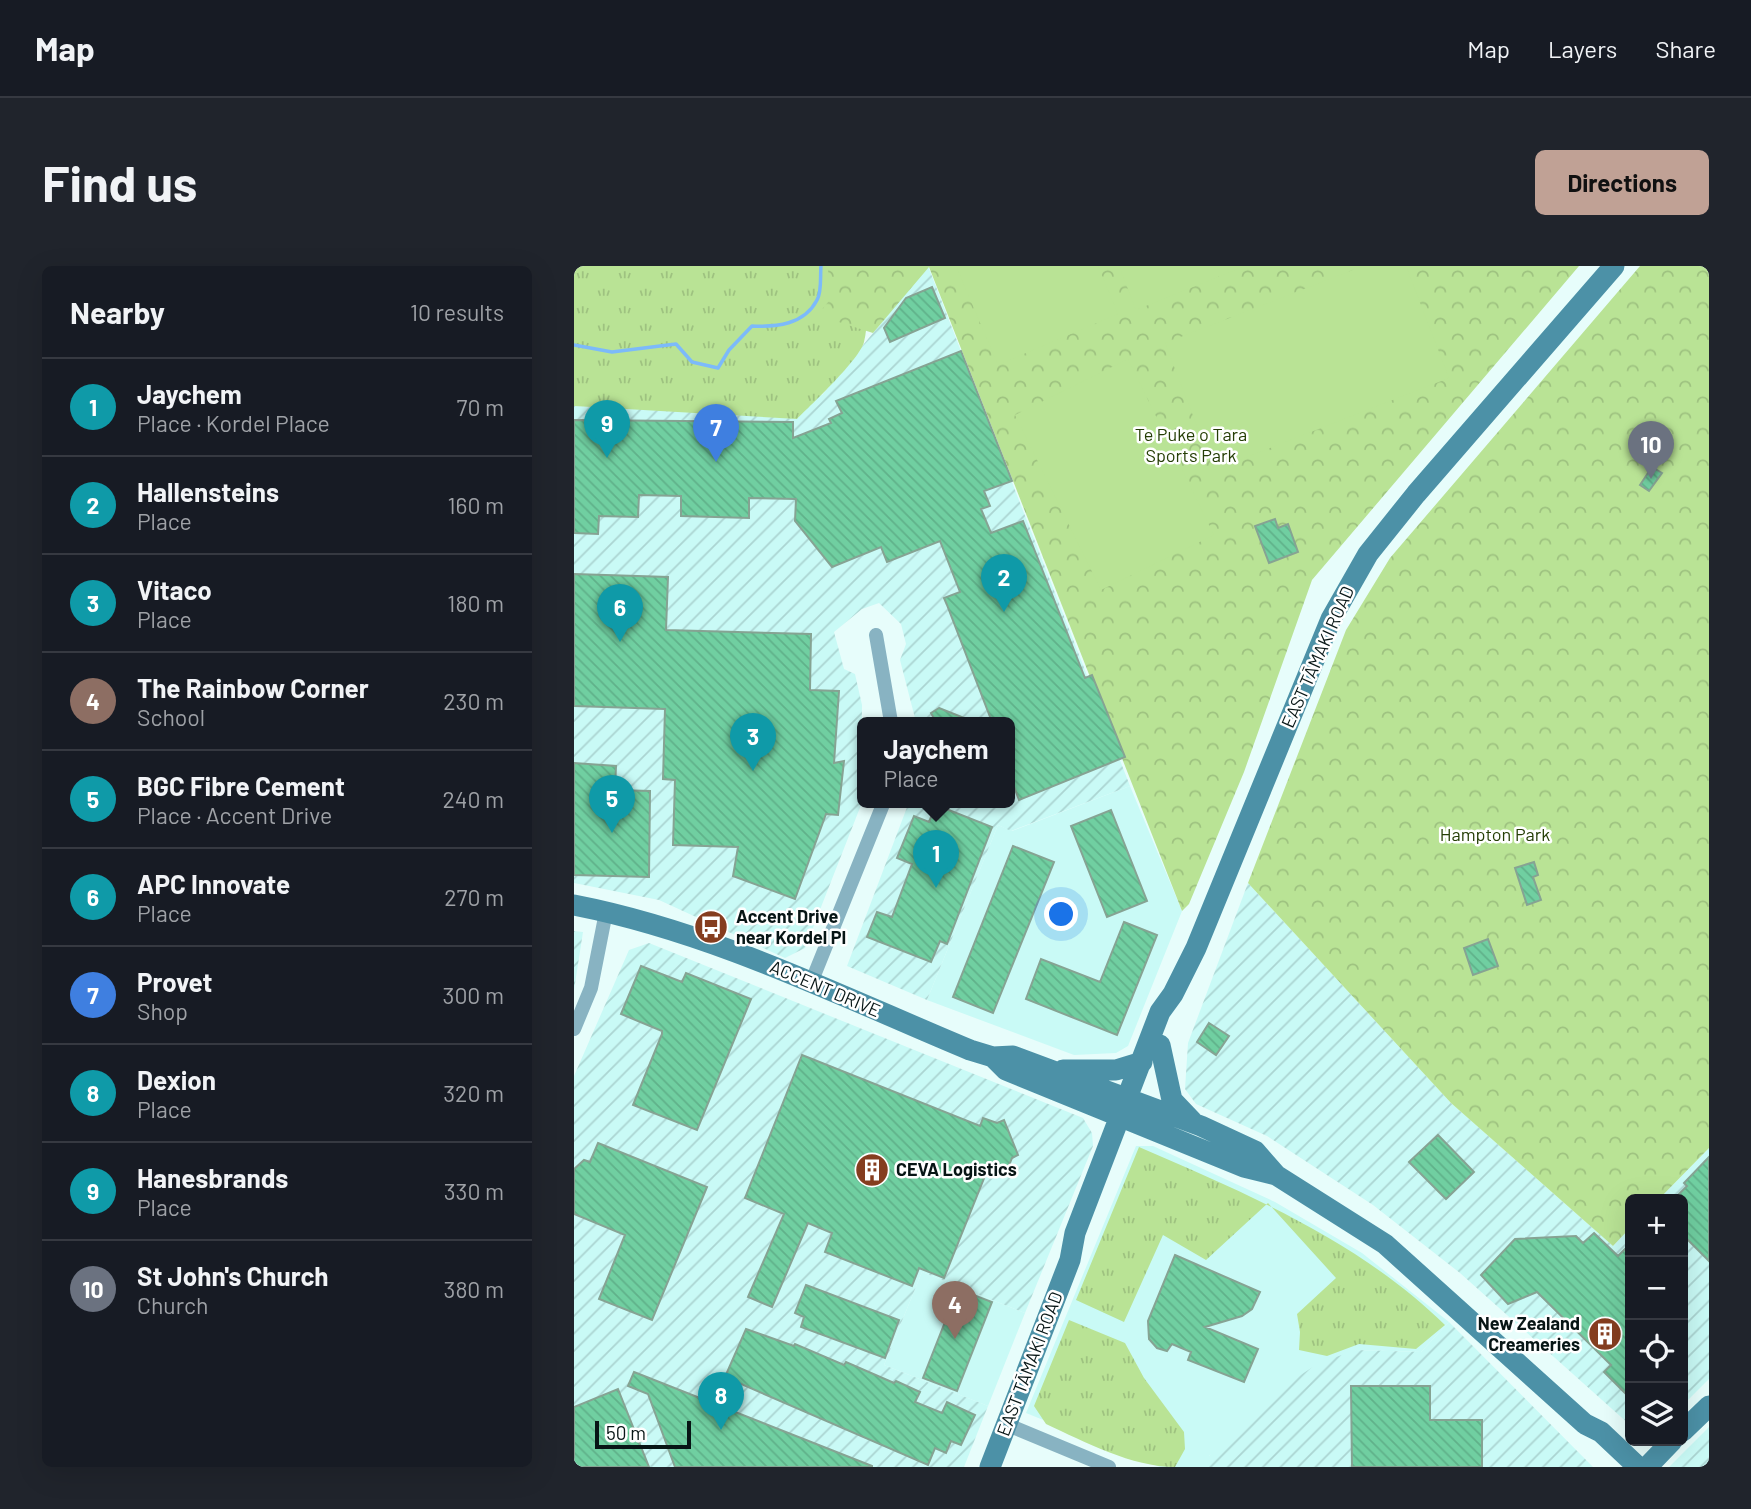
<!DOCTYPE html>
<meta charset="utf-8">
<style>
:root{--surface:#171b24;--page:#20242c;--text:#f1f3f6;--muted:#9ea1a6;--line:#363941;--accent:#c0a195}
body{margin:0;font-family:Barlow,sans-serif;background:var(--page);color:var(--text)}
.controls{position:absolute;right:21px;bottom:21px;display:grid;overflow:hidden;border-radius:10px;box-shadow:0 7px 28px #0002}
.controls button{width:63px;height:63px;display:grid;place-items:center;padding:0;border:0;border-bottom:2px solid var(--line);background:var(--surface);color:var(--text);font:35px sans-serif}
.scale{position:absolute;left:21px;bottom:18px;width:96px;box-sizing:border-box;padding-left:7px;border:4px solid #071515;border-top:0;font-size:19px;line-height:24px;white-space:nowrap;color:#071515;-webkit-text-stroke:5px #fff;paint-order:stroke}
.you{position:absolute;left:488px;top:649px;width:24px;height:24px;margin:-18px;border:5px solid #fff;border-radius:50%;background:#1a73e8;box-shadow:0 0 0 10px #1a73e833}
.badge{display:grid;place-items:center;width:46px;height:46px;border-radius:50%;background:var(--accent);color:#fff;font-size:23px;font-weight:700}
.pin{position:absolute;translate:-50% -58px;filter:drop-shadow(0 2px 4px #0008)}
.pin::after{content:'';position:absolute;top:37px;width:24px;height:21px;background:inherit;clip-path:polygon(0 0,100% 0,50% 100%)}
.popup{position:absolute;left:283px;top:451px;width:158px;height:91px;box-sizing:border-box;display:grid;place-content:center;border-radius:10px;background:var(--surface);filter:drop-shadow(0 2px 5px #0005);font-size:23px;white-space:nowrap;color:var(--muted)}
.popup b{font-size:26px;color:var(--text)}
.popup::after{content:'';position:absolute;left:50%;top:100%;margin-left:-14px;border:14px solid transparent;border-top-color:var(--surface)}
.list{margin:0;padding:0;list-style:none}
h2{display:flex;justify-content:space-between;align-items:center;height:91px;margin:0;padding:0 28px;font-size:30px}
h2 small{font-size:23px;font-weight:400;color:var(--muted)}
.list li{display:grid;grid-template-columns:46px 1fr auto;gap:21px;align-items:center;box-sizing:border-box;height:98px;padding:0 28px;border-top:2px solid var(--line)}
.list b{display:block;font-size:26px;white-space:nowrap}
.list p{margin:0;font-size:23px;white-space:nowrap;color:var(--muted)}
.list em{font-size:23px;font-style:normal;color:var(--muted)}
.icon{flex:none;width:38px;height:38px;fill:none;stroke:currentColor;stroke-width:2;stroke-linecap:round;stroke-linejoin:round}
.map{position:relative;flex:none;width:1135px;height:1201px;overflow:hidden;border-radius:10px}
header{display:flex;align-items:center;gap:42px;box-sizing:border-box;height:98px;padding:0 35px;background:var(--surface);border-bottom:2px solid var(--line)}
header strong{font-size:33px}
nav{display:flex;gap:38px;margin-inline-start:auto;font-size:24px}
.intro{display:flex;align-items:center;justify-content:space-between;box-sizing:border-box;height:168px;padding:0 42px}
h1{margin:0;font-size:49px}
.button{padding:18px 32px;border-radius:10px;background:var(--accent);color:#111;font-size:24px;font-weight:700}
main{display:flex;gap:42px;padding:0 42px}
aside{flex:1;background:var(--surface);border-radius:10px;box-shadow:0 7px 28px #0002}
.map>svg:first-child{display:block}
.built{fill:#c9faf6}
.industrial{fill:url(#industrial-furrows)}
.grass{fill:url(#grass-tufts)}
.park{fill:url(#park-crowns)}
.pitch{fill:#b9e395}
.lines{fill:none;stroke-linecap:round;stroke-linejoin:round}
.stream{stroke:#7cbafa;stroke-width:3.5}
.building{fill:url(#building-back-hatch);stroke:#86a393;stroke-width:2}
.street{stroke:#88b3c2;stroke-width:14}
.secondary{stroke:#4c91a7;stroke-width:21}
.labels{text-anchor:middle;stroke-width:5;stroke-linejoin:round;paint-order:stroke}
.park-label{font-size:18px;fill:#253e05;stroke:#fff}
.street-label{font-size:18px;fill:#071515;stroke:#fff}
.poi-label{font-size:18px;font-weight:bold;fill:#071515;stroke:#fff;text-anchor:start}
</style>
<header>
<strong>Map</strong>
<nav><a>Map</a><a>Layers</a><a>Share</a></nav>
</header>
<div class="intro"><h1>Find us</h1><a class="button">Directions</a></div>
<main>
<aside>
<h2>Nearby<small>10 results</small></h2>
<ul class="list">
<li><span class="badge" style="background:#0f9aa8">1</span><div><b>Jaychem</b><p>Place · Kordel Place</p></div><em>70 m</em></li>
<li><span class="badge" style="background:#0f9aa8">2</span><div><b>Hallensteins</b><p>Place</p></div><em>160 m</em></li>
<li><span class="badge" style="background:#0f9aa8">3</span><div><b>Vitaco</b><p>Place</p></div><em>180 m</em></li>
<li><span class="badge" style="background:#8d6e63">4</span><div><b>The Rainbow Corner</b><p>School</p></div><em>230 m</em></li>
<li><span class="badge" style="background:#0f9aa8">5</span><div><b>BGC Fibre Cement</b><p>Place · Accent Drive</p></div><em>240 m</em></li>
<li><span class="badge" style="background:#0f9aa8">6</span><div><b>APC Innovate</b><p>Place</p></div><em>270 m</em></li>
<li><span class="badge" style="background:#3f7fe0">7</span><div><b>Provet</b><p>Shop</p></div><em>300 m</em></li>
<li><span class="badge" style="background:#0f9aa8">8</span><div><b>Dexion</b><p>Place</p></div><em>320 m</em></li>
<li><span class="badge" style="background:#0f9aa8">9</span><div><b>Hanesbrands</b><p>Place</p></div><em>330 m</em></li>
<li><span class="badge" style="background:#6b7280">10</span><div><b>St John's Church</b><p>Church</p></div><em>380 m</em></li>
</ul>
</aside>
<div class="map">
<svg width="1135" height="1201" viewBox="0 0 1135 1201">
<defs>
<pattern id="industrial-furrows" width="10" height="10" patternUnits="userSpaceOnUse" patternTransform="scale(1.75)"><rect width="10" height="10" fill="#c9faf6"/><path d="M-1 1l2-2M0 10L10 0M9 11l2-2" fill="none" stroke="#abd5d2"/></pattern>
<pattern id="grass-tufts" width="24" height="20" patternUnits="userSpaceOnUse" patternTransform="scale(1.75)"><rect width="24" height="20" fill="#b9e395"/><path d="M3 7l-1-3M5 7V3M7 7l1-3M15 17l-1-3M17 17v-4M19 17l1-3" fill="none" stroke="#9ec280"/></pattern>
<pattern id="park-crowns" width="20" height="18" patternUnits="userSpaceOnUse" patternTransform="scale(1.75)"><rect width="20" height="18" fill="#b9e395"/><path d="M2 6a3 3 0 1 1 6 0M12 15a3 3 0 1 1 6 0" fill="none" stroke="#9ec280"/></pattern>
<pattern id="building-back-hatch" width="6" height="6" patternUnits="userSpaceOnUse" patternTransform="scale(1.75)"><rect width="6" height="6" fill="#70cfa1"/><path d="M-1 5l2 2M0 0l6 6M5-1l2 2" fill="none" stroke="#60b18a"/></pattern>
</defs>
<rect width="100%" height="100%" fill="#e7fdfb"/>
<!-- built -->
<path class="built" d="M 556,520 L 608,645 L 554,780 L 542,787 L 500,789 L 353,734 L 424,559 L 438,565 Z
M 562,880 L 579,880 L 701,936 L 788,987 L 875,1056 L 847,1086 L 782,1084 L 635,1190 L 635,1201 L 586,1201 L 452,1147 Z
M 348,1006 L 451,1047 L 414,1140 L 310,1099 Z"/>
<!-- industrial -->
<path class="industrial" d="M 354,0 L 556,520 L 437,565 L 424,559 L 353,734 L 273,700 L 335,536 L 436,536 L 436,456 L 342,456 L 326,394 L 332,378 L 327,358 L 305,337 L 288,343 L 260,366 L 270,403 L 281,408 L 288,439 L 287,539 L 231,682 L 211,692 L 85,634 L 0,617 L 0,140 L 92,143 L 248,129 Z
M 674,617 L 877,837 L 1039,980 L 1056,962 L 1056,1159 L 886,1007 L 799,939 L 693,870 L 622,838 L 611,823 L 614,777 Z
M 0,665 L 9,666 L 0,724 Z
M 75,677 L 509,852 L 518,867 L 519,880 L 451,1047 L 348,1006 L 310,1099 L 414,1140 L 390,1201 L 0,1201 L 0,810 L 55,684 Z
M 1135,882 L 1135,1113 L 1109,1139 L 1109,933 L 1085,933 Z
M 875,1056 L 1019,1201 L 635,1201 L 635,1190 L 705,1123 L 745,1097 L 782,1084 L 847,1086 Z
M 1135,1161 L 1135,1201 L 1095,1201 Z"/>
<!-- grass -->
<path class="grass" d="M 0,0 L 288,0 C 291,24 296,52 290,76 C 286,93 237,139 223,153 L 0,140 Z
M 565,881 C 674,928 785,975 871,1059 L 842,1083 L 785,1078 L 753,1090 L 725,1084 L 726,1066 L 723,1048 L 762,1012 L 694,937 L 632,994 L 589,969 L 550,1056 L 502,1034 Z
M 495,1054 L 551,1077 L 570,1112 L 610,1166 L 611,1183 L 601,1201 C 558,1201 511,1176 472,1158 L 460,1140 Z"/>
<!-- park -->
<path class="park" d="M 254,0 L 1005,0 L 738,314 L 670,506 L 615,638 L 608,645 L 355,1 L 299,67 L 243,49 L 255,35 Z
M 1066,0 L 1135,0 L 1135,882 L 1085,933 L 1056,933 L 1056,962 L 1039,980 L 877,837 L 674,617 L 772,364 L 816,292 Z"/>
<!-- pitch -->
<path class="pitch" d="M 382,0 L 524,0 L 544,48 L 424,99 Z
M 545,0 L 671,0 L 562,44 Z
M 789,0 L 832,0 L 875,112 L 640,204 L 591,77 Z
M 554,93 L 640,269 L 527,324 L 441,149 Z"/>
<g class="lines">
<!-- stream -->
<path class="stream" d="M 0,79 L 38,86 L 102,78 L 118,96 L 144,102 L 155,84 L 178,60 C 202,61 230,59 243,34 C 248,26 246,10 247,0"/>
</g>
<!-- building -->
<path class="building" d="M 358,21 L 371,52 L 316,76 L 310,62 L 332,32 Z
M 387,85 L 438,215 L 410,225 L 416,240 L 407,243 L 417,267 L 449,255 L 511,412 L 518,409 L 551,491 L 445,534 L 436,510 L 436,456 L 418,456 L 373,339 L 370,332 L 386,326 L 366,275 L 313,296 L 307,281 L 258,301 L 221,255 L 222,233 L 175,232 L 175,252 L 107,250 L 107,230 L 65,229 L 64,251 L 25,250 L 24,268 L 0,267 L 0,154 L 219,156 L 219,172 L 257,157 L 255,153 L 268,147 L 262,135 Z
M 1078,201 L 1088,207 L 1075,225 L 1066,219 Z
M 701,253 L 704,262 L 714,258 L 724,286 L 695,297 L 681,260 Z
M 0,308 L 94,311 L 92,364 L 237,368 L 236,424 L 265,425 L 260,497 L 270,495 L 264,549 L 252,548 L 221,633 L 159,610 L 164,581 L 99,579 L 101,514 L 89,513 L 91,443 L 0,440 Z
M 365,442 L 398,455 L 397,456 L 362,456 L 357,447 Z
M 0,497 L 42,500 L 41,524 L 76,525 L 75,611 L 0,609 Z
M 362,539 L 418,561 L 373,678 L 366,675 L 357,696 L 293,671 L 303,646 L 318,651 L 338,598 L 323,592 L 340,550 L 355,556 Z
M 537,544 L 573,635 L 533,651 L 497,560 Z
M 439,580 L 480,596 L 419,747 L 379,731 Z
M 960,596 L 964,609 L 959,611 L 967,634 L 953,639 L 941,602 Z
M 550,656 L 583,669 L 543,769 L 452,733 L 467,693 L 526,716 Z
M 914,673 L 924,700 L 899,709 L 890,682 Z
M 67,700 L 108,716 L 112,707 L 177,733 L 123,864 L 59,839 L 88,768 L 88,765 L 47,748 Z
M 635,757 L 655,770 L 642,789 L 623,776 Z
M 228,789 L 406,860 L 409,852 L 423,857 L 430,854 L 444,889 L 438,892 L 432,907 L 415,900 L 370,1012 L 345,1002 L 338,1020 L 251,986 L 258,967 L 234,957 L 198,1041 L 174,1031 L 210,948 L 171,932 Z
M 864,869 L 900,906 L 872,933 L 835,896 Z
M 24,877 L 133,921 L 78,1054 L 25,1033 L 51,969 L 0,948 L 0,903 L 10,894 L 16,896 Z
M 1135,891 L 1135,995 L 1109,969 L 1109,933 L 1100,933 L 1113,920 L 1110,917 Z
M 1020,967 L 1044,990 L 1056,978 L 1056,1132 L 1030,1106 L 1037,1099 L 963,1026 L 934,1038 L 907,1009 L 941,973 L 1002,970 L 1009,977 Z
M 601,989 L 686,1026 L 678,1043 L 668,1050 L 631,1061 L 684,1083 L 670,1116 L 614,1094 L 617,1086 L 598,1078 L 593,1085 L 583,1082 L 575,1073 L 574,1055 Z
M 232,1019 L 325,1054 L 311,1092 L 227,1061 L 230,1051 L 221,1047 Z
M 384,1023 L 418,1036 L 383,1125 L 349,1112 Z
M 172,1063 L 220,1080 L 221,1078 L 270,1099 L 272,1096 L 320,1117 L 322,1115 L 346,1126 L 341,1136 L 368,1147 L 373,1136 L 401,1149 L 387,1179 L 377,1175 L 372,1187 L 361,1182 L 354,1199 L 151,1111 Z
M 60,1106 L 298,1200 L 298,1201 L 101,1201 L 74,1128 L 54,1120 Z
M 777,1120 L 856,1120 L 856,1154 L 908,1154 L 908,1201 L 778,1201 Z
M 44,1123 L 75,1201 L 0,1201 L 0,1141 Z"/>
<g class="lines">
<!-- street -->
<path class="street" d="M 302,369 L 317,456
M 237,717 L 310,536
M 0,763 L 17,722 L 32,646
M 434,1159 L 535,1201"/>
<!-- secondary -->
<path class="secondary" d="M 0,639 C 139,666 266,730 396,784 L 419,791 L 439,790 L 627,860 L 681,885 L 702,909 L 811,978 L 1011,1158 L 1027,1166 L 1064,1201
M 586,779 L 598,834 L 618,855
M 419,791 L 432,804 L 670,901 L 702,909
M 489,804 L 542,804 L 568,796
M 1109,1165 L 1135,1140
M 416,1201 L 496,994 L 501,967 L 586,746 L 599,728 L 622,682 L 757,353 L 794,288 L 842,228 L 1040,0
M 1073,1201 L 1098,1175"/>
</g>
<!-- icons -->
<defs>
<g id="bus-disc" transform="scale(1.75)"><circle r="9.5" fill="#853d1f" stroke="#fff"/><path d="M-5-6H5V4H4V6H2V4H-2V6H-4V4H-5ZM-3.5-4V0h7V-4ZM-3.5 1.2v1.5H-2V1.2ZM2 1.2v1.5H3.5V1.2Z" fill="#fff"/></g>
<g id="building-disc" transform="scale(1.75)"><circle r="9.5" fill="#853d1f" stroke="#fff"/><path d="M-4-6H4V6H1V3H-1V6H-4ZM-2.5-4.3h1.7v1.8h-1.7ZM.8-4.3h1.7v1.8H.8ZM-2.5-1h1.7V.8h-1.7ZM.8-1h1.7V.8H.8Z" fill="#fff"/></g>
</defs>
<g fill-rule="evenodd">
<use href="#bus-disc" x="137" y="661"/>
<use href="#building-disc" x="298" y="904"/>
<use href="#building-disc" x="1031" y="1068"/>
</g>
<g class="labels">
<!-- park labels -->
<g class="park-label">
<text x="617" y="175">Te Puke o Tara<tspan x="617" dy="21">Sports Park</tspan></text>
<text x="921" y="575">Hampton Park</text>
</g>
<!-- street labels -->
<g class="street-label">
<text transform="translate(744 391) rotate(-66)" y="6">EAST TĀMAKI ROAD</text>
<text transform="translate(251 723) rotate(23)" y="6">ACCENT DRIVE</text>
<text transform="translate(456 1098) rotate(-69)" y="6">EAST TĀMAKI ROAD</text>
</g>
<!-- poi labels -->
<g class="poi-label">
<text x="162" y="657">Accent Drive<tspan x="162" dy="21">near Kordel PI</tspan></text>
<text x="322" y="910">CEVA Logistics</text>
<text x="1006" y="1064" text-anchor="end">New Zealand<tspan x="1006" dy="21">Creameries</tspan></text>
</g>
</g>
</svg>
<div class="controls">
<button>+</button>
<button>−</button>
<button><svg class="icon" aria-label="locate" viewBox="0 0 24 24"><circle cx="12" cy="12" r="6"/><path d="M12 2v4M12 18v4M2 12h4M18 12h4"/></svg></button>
<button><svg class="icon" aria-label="layers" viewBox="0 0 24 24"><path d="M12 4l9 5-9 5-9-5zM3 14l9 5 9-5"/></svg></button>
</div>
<div class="scale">50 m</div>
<div class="you"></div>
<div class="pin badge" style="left:362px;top:622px;background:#0f9aa8">1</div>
<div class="popup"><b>Jaychem</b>Place</div>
<div class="pin badge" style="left:430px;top:346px;background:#0f9aa8">2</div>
<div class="pin badge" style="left:179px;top:505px;background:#0f9aa8">3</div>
<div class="pin badge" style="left:381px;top:1073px;background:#8d6e63">4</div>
<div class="pin badge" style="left:38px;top:567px;background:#0f9aa8">5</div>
<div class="pin badge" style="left:46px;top:376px;background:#0f9aa8">6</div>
<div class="pin badge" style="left:142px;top:196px;background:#3f7fe0">7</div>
<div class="pin badge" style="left:147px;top:1164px;background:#0f9aa8">8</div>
<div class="pin badge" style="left:33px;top:192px;background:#0f9aa8">9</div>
<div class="pin badge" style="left:1077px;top:213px;background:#6b7280">10</div>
</div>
</main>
